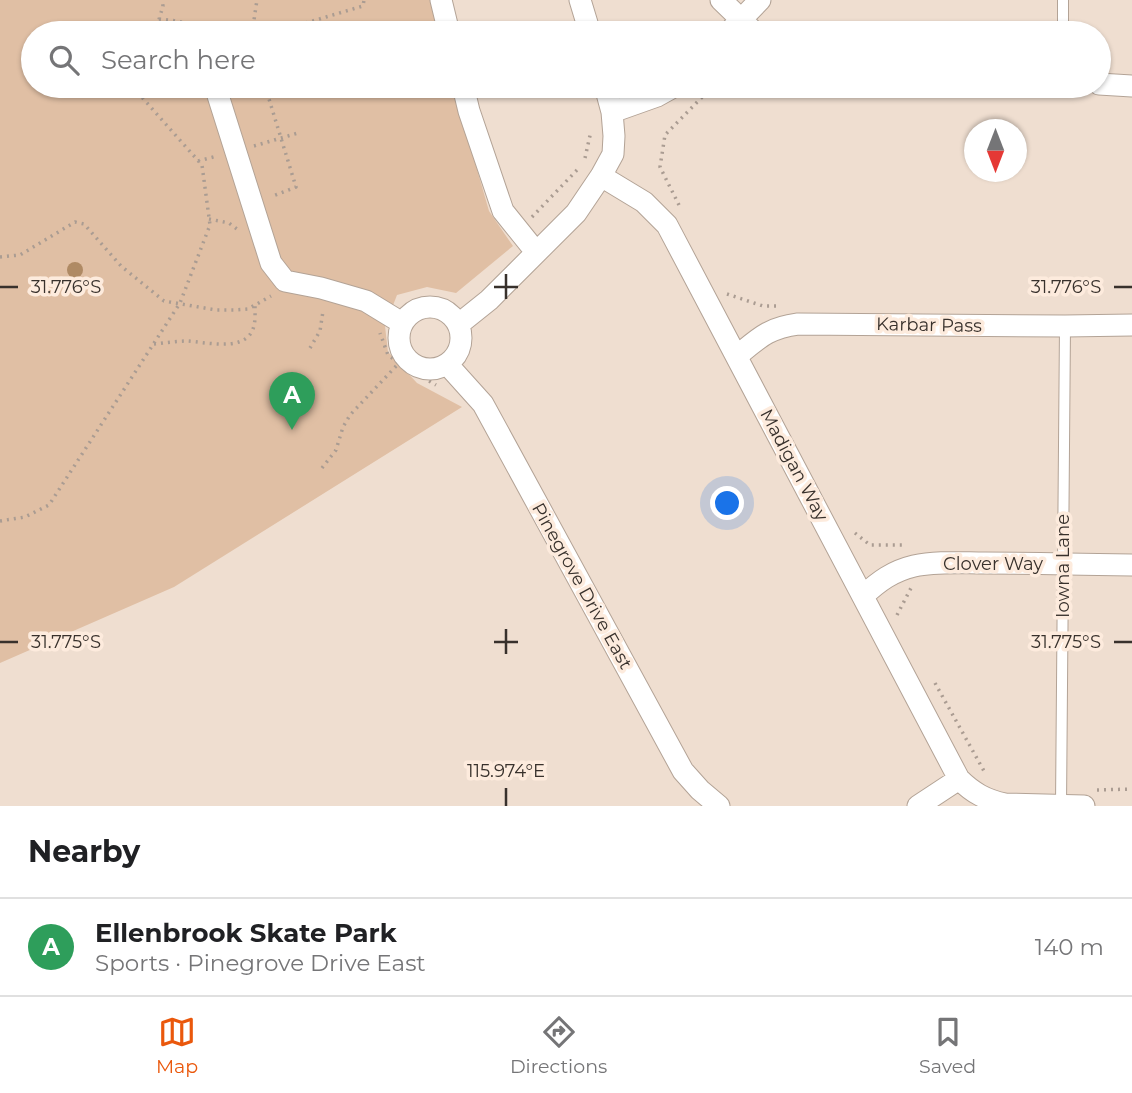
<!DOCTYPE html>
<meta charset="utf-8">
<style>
:root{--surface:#fff;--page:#f2f2f2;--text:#202124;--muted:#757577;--line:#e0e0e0;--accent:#ea580c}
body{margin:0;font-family:Montserrat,sans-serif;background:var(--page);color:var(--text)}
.compass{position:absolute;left:964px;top:119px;width:63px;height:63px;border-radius:50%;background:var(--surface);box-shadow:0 2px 5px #0004;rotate:180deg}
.you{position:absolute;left:728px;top:504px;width:24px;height:24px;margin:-18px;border:5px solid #fff;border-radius:50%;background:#1a73e8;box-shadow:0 0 0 10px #1a73e833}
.badge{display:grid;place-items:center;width:46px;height:46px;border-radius:50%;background:var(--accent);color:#fff;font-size:23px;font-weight:700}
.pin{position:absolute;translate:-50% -58px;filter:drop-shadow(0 2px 4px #0008)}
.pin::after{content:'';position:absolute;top:37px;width:24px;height:21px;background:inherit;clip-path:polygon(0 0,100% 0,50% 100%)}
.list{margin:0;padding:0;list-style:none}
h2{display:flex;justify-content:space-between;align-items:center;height:91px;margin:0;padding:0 28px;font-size:30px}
h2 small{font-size:23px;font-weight:400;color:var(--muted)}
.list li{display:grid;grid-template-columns:46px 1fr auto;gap:21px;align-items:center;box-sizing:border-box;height:98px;padding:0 28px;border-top:2px solid var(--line)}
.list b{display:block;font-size:26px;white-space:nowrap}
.list p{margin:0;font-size:23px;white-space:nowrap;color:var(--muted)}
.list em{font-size:23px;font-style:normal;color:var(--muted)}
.icon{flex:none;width:38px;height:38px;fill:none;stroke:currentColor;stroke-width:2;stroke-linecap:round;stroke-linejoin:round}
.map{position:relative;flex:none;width:1132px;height:806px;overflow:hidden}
.search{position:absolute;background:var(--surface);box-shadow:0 2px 5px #0004;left:21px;right:21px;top:21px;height:77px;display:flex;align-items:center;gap:18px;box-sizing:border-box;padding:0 24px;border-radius:38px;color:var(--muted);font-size:26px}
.sheet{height:189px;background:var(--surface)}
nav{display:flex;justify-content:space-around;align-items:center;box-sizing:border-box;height:98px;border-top:2px solid var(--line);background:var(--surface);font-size:19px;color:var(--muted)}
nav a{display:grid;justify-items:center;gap:4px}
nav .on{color:var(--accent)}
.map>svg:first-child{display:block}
.green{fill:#e0bfa4}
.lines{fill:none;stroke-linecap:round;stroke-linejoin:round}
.service-casing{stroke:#b3a396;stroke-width:12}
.minor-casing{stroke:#b3a396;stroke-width:23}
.path{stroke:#aa9c92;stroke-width:3.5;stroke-dasharray:2 5;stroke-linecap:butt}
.service{stroke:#fff;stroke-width:10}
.minor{stroke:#fff;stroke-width:21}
.tree{fill:#af8a64}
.ticks{fill:none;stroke:#38312c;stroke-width:2.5}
.labels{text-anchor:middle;stroke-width:7;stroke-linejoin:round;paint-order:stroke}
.street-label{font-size:18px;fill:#38312c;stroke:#fdebdd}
.ticks-label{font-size:18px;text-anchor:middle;fill:#38312c;stroke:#fdebdd;stroke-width:7;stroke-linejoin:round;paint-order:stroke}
</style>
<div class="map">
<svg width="1132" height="806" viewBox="0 0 1132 806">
<rect width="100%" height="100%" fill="#efded0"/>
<!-- green -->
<path class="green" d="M 0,0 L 434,0 L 441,33 L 33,33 L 33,86 L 453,86 L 489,211 L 513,246 L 456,293 L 427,287 L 397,295 L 385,326 L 388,352 L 417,383 L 462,407 L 174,587 L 0,663 Z"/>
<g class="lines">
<!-- service casing -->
<g class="service-casing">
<path id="service" d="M 1063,33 L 1063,0
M 1061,806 L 1065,326"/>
</g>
<!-- minor casing -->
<g class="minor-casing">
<path id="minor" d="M 441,0 L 449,33
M 580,0 L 590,33
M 721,0 L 755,33
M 728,33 L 760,0
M 1099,84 L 1132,86
M 215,86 L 271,263 L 285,281 L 321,288 L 366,301 L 402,323
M 463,86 L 469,111 L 503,211 L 536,252
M 835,86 L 855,86
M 612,112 L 657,96 L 675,86
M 601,176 L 644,202 L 667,225 L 959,779 C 973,793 986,800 1005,804 L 1084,806
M399 338a31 31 0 1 1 62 0a31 31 0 1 1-62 0Z
M 459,324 L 489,300 L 576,213 L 601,176 L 613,154 L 614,136 L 612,112 L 605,86
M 737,356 C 759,338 768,328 798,324 L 1065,326 L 1132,325
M 447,364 L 483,404 L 683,771 L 700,790 L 719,806
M 863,596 C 879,581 893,571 914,566 C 936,561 962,563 985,563 C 1034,563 1083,564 1132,565
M 918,806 L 959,779"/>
</g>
<!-- path -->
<path class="path" d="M 159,19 C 174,21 188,20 197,33
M 155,33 L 163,6 L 162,0
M 252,33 L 257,0
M 272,33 L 363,6 L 364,0
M 265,86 L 296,187 L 273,196
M 254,146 L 298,133
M 585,158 L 591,131
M 198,161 L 217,156
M 679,205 L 660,167 L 665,135 L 705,94 L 697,86
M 532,217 L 577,170
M 209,219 L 229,223 L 237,229
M 0,257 L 20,255 L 75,222 L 84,224 L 121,266 L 164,301 L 216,310 L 234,310 L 248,309 L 271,296
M 727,294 L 763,306 L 776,306
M 154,344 C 165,343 176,341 187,341 C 205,342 240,351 251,333 C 256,325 255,315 255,306
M 310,348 L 320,331 L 323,311
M 399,363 L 436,385
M 322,468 L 336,450 L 343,427 L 350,415 L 399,363 L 388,355 L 380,333
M 0,521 L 25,517 L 49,505 L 180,303 L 210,225 L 202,165 L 139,94 L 141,86
M 855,533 L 870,545 L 906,545
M 897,615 L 911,588
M 935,683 L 984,771
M 1097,790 L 1132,789"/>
<!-- service -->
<use href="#service" class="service"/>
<!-- minor -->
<use href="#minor" class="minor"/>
</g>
<!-- trees -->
<circle class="tree" cx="75" cy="270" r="8"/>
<!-- ticks -->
<path class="ticks" d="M 506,274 L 506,299M 0,287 L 18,287M 494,287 L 518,287M 1114,287 L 1132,287M 506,629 L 506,654M 0,642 L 18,642M 494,642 L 518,642M 1114,642 L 1132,642M 506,788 L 506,806"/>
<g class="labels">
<!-- street labels -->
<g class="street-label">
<text transform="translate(929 325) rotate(1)" y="6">Karbar Pass</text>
<text transform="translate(794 465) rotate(62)" y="6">Madigan Way</text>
<text x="993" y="570">Clover Way</text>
<text transform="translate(1063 566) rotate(-90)" y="6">Iowna Lane</text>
<text transform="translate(582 586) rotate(61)" y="6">Pinegrove Drive East</text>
</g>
</g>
<g class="ticks-label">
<text x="1066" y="293">31.776°S</text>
<text x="66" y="293">31.776°S</text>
<text x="1066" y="648">31.775°S</text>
<text x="66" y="648">31.775°S</text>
<text x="506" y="777">115.974°E</text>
</g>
</svg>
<svg class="compass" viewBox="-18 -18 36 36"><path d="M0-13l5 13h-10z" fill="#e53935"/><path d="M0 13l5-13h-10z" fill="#757577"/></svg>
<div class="you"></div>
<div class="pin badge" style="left:292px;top:430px;background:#2e9e5b">A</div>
<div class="search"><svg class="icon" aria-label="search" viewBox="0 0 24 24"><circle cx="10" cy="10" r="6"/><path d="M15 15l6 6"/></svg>Search here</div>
</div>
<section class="sheet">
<h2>Nearby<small></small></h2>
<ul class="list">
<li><span class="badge" style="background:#2e9e5b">A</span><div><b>Ellenbrook Skate Park</b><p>Sports · Pinegrove Drive East</p></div><em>140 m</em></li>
</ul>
</section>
<nav>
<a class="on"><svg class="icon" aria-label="map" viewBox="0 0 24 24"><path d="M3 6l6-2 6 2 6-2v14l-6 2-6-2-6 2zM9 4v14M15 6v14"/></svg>Map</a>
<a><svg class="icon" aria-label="directions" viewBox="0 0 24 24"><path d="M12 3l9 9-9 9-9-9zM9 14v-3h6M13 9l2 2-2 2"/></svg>Directions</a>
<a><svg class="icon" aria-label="saved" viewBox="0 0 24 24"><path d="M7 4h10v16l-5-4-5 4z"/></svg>Saved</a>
</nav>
